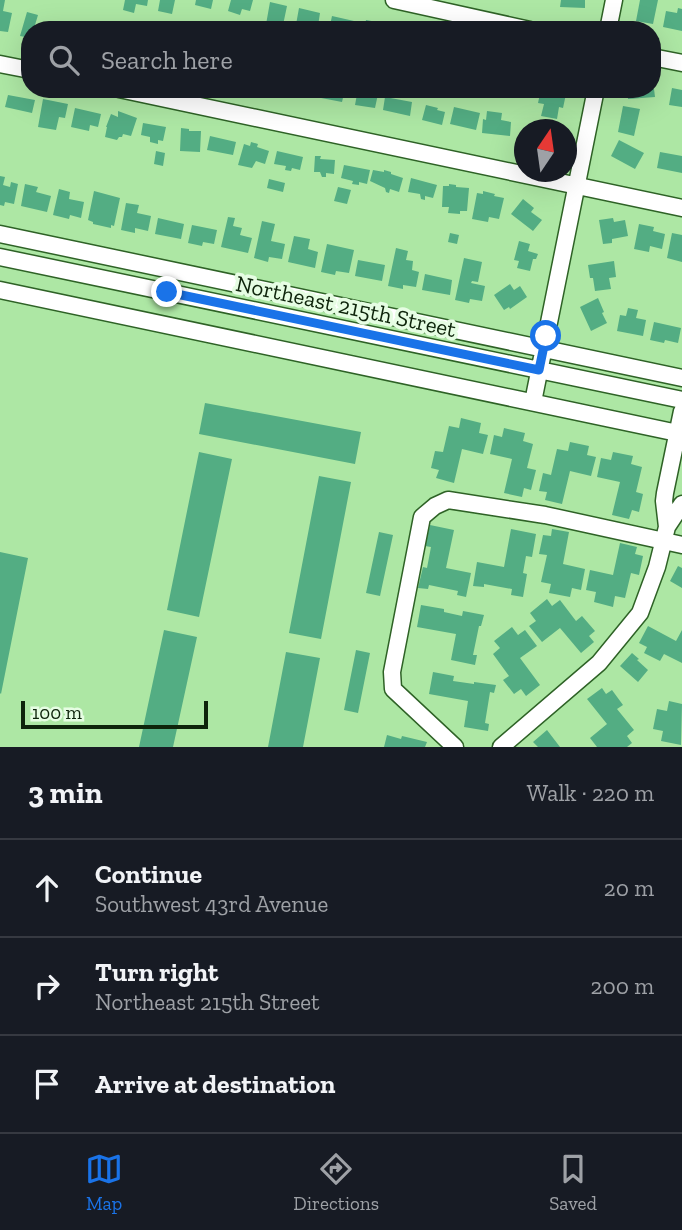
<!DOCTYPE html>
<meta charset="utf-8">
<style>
:root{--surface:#171b24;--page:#242831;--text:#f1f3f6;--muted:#9ea1a6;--line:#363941;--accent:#1a73e8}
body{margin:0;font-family:"Zilla Slab",serif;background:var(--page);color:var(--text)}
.compass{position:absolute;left:514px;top:119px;width:63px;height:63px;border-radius:50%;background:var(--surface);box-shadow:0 7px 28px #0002;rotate:13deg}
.scale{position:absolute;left:21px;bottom:18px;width:187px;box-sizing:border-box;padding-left:7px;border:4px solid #0e240b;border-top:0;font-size:19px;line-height:24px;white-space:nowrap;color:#0e240b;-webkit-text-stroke:5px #e6fde3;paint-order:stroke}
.stop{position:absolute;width:21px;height:21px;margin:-16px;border:5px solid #1a73e8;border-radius:50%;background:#fff}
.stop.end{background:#1a73e8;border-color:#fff;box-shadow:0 2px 7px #0008}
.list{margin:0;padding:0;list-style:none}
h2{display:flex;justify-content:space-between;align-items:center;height:91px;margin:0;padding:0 28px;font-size:30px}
h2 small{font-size:23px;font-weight:400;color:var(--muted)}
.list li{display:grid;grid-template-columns:46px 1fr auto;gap:21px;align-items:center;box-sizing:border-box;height:98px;padding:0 28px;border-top:2px solid var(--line)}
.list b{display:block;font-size:26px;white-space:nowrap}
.list p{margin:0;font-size:23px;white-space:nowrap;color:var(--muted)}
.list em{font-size:23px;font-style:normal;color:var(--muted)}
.icon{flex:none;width:38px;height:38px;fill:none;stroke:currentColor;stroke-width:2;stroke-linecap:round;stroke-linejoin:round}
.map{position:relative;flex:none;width:682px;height:747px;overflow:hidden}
.search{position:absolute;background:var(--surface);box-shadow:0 7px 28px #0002;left:21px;right:21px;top:21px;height:77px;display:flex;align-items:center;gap:18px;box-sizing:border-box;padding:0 24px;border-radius:28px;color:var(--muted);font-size:26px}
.sheet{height:385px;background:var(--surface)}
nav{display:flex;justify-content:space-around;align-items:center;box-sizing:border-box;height:98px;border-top:2px solid var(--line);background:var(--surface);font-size:19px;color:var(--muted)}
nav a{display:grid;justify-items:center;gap:4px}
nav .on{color:var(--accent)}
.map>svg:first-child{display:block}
.building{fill:#53ad83}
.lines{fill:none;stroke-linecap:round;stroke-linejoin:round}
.minor-casing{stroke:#2e6226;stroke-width:19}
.minor{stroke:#fff;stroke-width:16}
.route{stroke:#1a73e8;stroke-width:9}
.labels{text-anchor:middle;stroke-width:7;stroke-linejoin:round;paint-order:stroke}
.street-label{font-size:23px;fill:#0e240b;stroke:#e6fde3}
</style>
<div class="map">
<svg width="682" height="747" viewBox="0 0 682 747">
<rect width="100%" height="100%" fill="#ade7a4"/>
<!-- building -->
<path class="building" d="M 0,0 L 5,0 L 3,11 L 12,13 L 8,32 L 0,31 Z
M 125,0 L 148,0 L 147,6 L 136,4 L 134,13 L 123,10 Z
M 160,0 L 175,0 L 172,14 L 158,11 Z
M 196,0 L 213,0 L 211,9 L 195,5 Z
M 231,0 L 253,0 L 250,11 L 242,9 L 240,15 L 228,11 Z
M 561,0 L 585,0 L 585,8 L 560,7 Z
M 640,0 L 658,0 L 653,24 L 636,21 Z
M 270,2 L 287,6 L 283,25 L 287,26 L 287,30 L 265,30 Z
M 299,8 L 320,13 L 318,26 L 309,24 L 307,30 L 295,30 Z
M 678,8 L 682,9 L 682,31 L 663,27 L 666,11 L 677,13 Z
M 27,12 L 38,15 L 35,25 L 44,28 L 43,30 L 30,30 L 30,38 L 20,36 Z
M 332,16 L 354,21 L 352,30 L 329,30 Z
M 366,20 L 388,24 L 387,30 L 364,30 Z
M 672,88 L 682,90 L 682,107 L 669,105 Z
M 283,89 L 310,89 L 308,97 Z
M 318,89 L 345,89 L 342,102 L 316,97 Z
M 358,89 L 368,89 L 367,92 L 378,94 L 375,108 L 355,105 Z
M 541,89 L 566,94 L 563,108 L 559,107 L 557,119 L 541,116 L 544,104 L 538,103 Z
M 627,89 L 654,89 L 655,97 L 628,99 Z
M 8,95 L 35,100 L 32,113 L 5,107 Z
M 385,97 L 412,102 L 410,116 L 383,110 Z
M 43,99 L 68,104 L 65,118 L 59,117 L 56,130 L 38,127 Z
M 426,105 L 438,108 L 437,110 L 445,112 L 442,125 L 422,120 Z
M 623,106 L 640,109 L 634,136 L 618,132 Z
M 454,107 L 480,113 L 476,130 L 450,124 Z
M 75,108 L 101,114 L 98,127 L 90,125 L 89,131 L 71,127 Z
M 118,111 L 137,118 L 131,136 L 123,134 L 122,137 L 119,137 L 117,140 L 105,137 L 107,127 L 106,127 L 111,114 L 118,117 Z
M 487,111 L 502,113 L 501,120 L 511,122 L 510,136 L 482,133 L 483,119 L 486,120 Z
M 143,123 L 166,127 L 163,141 L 158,140 L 158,144 L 150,142 L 150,137 L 141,135 Z
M 530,125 L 558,127 L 557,130 L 530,130 Z
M 181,128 L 189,129 L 189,131 L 201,131 L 200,152 L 180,151 Z
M 210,136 L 236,142 L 233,155 L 207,150 Z
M 619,140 L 644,153 L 635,169 L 611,156 Z
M 251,142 L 258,144 L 257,147 L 269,151 L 265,164 L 256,161 L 252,168 L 238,165 L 244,144 L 250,146 Z
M 156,151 L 165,153 L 163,166 L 154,164 Z
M 277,151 L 303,157 L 300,170 L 292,168 L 291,171 L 285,170 L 286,166 L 274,164 Z
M 660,152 L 682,156 L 682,173 L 657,168 Z
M 315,156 L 321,156 L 320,159 L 335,160 L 334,174 L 326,173 L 326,177 L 322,177 L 320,172 L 314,172 Z
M 344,165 L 370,170 L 367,184 L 359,182 L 359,185 L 352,184 L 353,181 L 341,178 Z
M 373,170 L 384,172 L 384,170 L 391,172 L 391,174 L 403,178 L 399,192 L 390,189 L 389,193 L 386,192 L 385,188 L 370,181 Z
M 0,176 L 5,177 L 3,185 L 10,187 L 11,182 L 18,184 L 14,204 L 5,202 L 4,206 L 0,205 Z
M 411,178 L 437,185 L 433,198 L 425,196 L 425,200 L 421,199 L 420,194 L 408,192 Z
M 269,179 L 285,183 L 283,192 L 267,188 Z
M 25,184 L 38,187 L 36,192 L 51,196 L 47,212 L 21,206 Z
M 449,184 L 456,185 L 456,187 L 469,188 L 467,211 L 460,211 L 460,214 L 448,213 L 449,207 L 442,207 L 443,186 L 449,186 Z
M 338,187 L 351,190 L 347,204 L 334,201 Z
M 59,189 L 70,192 L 69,199 L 84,202 L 81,218 L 70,215 L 69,219 L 53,215 Z
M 94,191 L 120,198 L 114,226 L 111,225 L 111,228 L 93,224 L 93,222 L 88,220 Z
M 483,191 L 495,194 L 494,196 L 504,198 L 499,219 L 489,217 L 488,222 L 472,219 L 477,193 L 483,194 Z
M 523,199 L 534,208 L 531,212 L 542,220 L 533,231 L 511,214 Z
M 126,203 L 139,205 L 137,213 L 151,216 L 148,231 L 135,228 L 135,233 L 121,230 Z
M 228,217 L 235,218 L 233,226 L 242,228 L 240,235 L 252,238 L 248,253 L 221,247 Z
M 158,218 L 184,224 L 181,239 L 155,234 Z
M 613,218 L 614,222 L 625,220 L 628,236 L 612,239 L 612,243 L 603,244 L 599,220 Z
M 262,221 L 275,224 L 271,241 L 285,244 L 282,259 L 269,257 L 268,262 L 254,258 Z
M 639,224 L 654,227 L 653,231 L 665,234 L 662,249 L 650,246 L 649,252 L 634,249 Z
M 192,225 L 217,230 L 214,244 L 203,242 L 202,246 L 188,243 Z
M 450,233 L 459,235 L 457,244 L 448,242 Z
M 672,233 L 682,235 L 682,262 L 667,258 Z
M 294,236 L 310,239 L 308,249 L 318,252 L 315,268 L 288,262 Z
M 519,241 L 530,244 L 528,251 L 538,254 L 536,259 L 533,259 L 530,271 L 517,268 L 519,261 L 514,260 Z
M 327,244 L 354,250 L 349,273 L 336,271 L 335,275 L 321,272 Z
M 396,248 L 408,251 L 406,260 L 413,261 L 412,270 L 419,272 L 416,287 L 403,285 L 403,289 L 388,286 Z
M 464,258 L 482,262 L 478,282 L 472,281 L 471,283 L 485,286 L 482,301 L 470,299 L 469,303 L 455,300 Z
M 358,260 L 385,265 L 382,281 L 355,276 Z
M 614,261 L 616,277 L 609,278 L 611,289 L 595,291 L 593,278 L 590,278 L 588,265 Z
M 425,274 L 452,280 L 450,295 L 422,290 Z
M 510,284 L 514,290 L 520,286 L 527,297 L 510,309 L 509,307 L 504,310 L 494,295 Z
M 598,298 L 604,312 L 602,313 L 607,323 L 591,331 L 580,307 Z
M 628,308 L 638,310 L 636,318 L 646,320 L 643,336 L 617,331 L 620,315 L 626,316 Z
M 654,322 L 681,328 L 678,343 L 665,340 L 664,343 L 650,340 Z
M 205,403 L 361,432 L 355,464 L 199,434 Z
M 461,418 L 481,423 L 479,433 L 488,435 L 483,454 L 462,449 L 454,483 L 436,478 L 439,470 L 431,468 L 435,451 L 443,452 L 449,426 L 459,428 Z
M 504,428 L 525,433 L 523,441 L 533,444 L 527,468 L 536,470 L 531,490 L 524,488 L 522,497 L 504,493 L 512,459 L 490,454 L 494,435 L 502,437 Z
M 570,442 L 589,446 L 587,455 L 596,457 L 591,476 L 570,471 L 562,504 L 545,500 L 547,492 L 539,491 L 543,473 L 551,475 L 557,449 L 568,451 Z
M 199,452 L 232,459 L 199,617 L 167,610 Z
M 613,452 L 633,456 L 631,464 L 642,467 L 636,492 L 643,494 L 639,512 L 632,510 L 629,519 L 612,515 L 620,482 L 597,477 L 601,458 L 611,460 Z
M 319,476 L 351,482 L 321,639 L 289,633 Z
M 430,525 L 454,530 L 446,568 L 471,573 L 466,597 L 457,595 L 458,591 L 429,585 L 428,589 L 418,588 L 423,567 L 427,568 L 431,547 L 425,546 Z
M 511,529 L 536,534 L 532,557 L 526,556 L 523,573 L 527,574 L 523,597 L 511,595 L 512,589 L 484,584 L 484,587 L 473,586 L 477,562 L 504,567 Z
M 552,529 L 569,532 L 563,564 L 585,569 L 581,590 L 572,588 L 570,597 L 549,593 L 551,584 L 541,582 L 547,555 L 539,554 L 543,535 L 551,536 Z
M 379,532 L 393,535 L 380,596 L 366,593 Z
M 620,543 L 637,547 L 635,554 L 643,556 L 639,575 L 631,573 L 625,598 L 615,596 L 613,607 L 594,602 L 596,592 L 586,590 L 590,570 L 613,575 Z
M 0,552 L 28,558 L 1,694 L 0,693 Z
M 678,566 L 682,568 L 682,588 L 670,581 Z
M 547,599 L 552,606 L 560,600 L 576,621 L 582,616 L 595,631 L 589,636 L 594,642 L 581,653 L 560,628 L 542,642 L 529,626 L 536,621 L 530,613 Z
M 421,605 L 444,609 L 444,612 L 462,616 L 463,611 L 484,615 L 481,626 L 479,626 L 473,655 L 477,655 L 475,665 L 451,660 L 456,634 L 417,627 Z
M 648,626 L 676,641 L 682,630 L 682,663 L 664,654 L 660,661 L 644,653 L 647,647 L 639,643 Z
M 512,627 L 518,635 L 525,630 L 537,646 L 520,658 L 540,685 L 526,696 L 521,689 L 514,694 L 503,680 L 509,676 L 493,654 L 500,648 L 494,641 Z
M 164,630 L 197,637 L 173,747 L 139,747 Z
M 356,650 L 370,653 L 358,713 L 344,710 Z
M 286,652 L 320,658 L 303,747 L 268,747 Z
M 632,653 L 639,659 L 637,660 L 648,670 L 638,682 L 620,666 Z
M 433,672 L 454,676 L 453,681 L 474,684 L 474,682 L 496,685 L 494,693 L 490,692 L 485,723 L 489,724 L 488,731 L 464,727 L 468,701 L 429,694 Z
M 602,688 L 606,694 L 612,690 L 623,705 L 617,709 L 634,730 L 627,736 L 632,743 L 627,747 L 597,747 L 590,738 L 607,724 L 587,699 Z
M 669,701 L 682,704 L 681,745 L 661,741 L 663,731 L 653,729 L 657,709 L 667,711 Z
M 547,730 L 560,747 L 538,747 L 533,742 Z
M 387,735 L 401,739 L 402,736 L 427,742 L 425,747 L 384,747 Z"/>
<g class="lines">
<!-- minor casing -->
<g class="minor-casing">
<path id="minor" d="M 394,0 L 530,30
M 608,30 L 614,0
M 652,57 L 682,63
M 0,64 L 30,70
M 119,89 L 682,208
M 0,234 L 682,378
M 0,257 L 682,400
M 0,290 L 682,434
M 533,402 L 596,89
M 682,411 L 665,493 L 664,501 L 667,527 L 682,504
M 455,747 L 393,689 L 392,672 L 422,517 L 435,506 L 448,500 L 545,515 L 682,545
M 501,747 L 599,663 L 640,613 L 657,567 L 667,527"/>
</g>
<!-- minor -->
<use href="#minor" class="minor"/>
</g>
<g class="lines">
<!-- route -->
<path class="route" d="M 167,292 L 539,370 L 546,336"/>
</g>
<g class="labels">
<!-- street labels -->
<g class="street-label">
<text transform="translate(346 306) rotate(12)" y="8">Northeast 215th Street</text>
</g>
</g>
</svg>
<svg class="compass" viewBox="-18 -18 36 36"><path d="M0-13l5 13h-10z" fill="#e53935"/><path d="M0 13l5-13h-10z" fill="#9ea1a6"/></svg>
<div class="scale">100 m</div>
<div class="stop" style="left:546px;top:336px"></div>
<div class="stop end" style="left:167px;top:292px"></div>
<div class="search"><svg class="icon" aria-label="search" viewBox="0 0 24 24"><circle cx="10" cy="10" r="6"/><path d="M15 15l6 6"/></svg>Search here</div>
</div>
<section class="sheet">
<h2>3 min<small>Walk · 220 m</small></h2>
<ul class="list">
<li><svg class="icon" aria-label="ahead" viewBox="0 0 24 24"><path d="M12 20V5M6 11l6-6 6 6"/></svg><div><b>Continue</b><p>Southwest 43rd Avenue</p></div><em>20 m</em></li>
<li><svg class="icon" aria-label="right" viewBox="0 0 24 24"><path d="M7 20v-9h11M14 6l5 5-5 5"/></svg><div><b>Turn right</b><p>Northeast 215th Street</p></div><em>200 m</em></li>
<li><svg class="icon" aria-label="arrive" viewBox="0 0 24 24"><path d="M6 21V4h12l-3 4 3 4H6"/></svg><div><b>Arrive at destination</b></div></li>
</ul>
</section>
<nav>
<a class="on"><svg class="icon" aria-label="map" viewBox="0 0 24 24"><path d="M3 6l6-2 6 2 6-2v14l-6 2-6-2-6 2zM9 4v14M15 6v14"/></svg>Map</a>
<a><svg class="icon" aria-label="directions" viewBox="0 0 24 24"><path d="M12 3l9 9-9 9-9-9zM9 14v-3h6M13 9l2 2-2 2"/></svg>Directions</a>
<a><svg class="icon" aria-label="saved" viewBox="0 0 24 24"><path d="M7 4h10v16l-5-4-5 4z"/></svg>Saved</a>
</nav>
